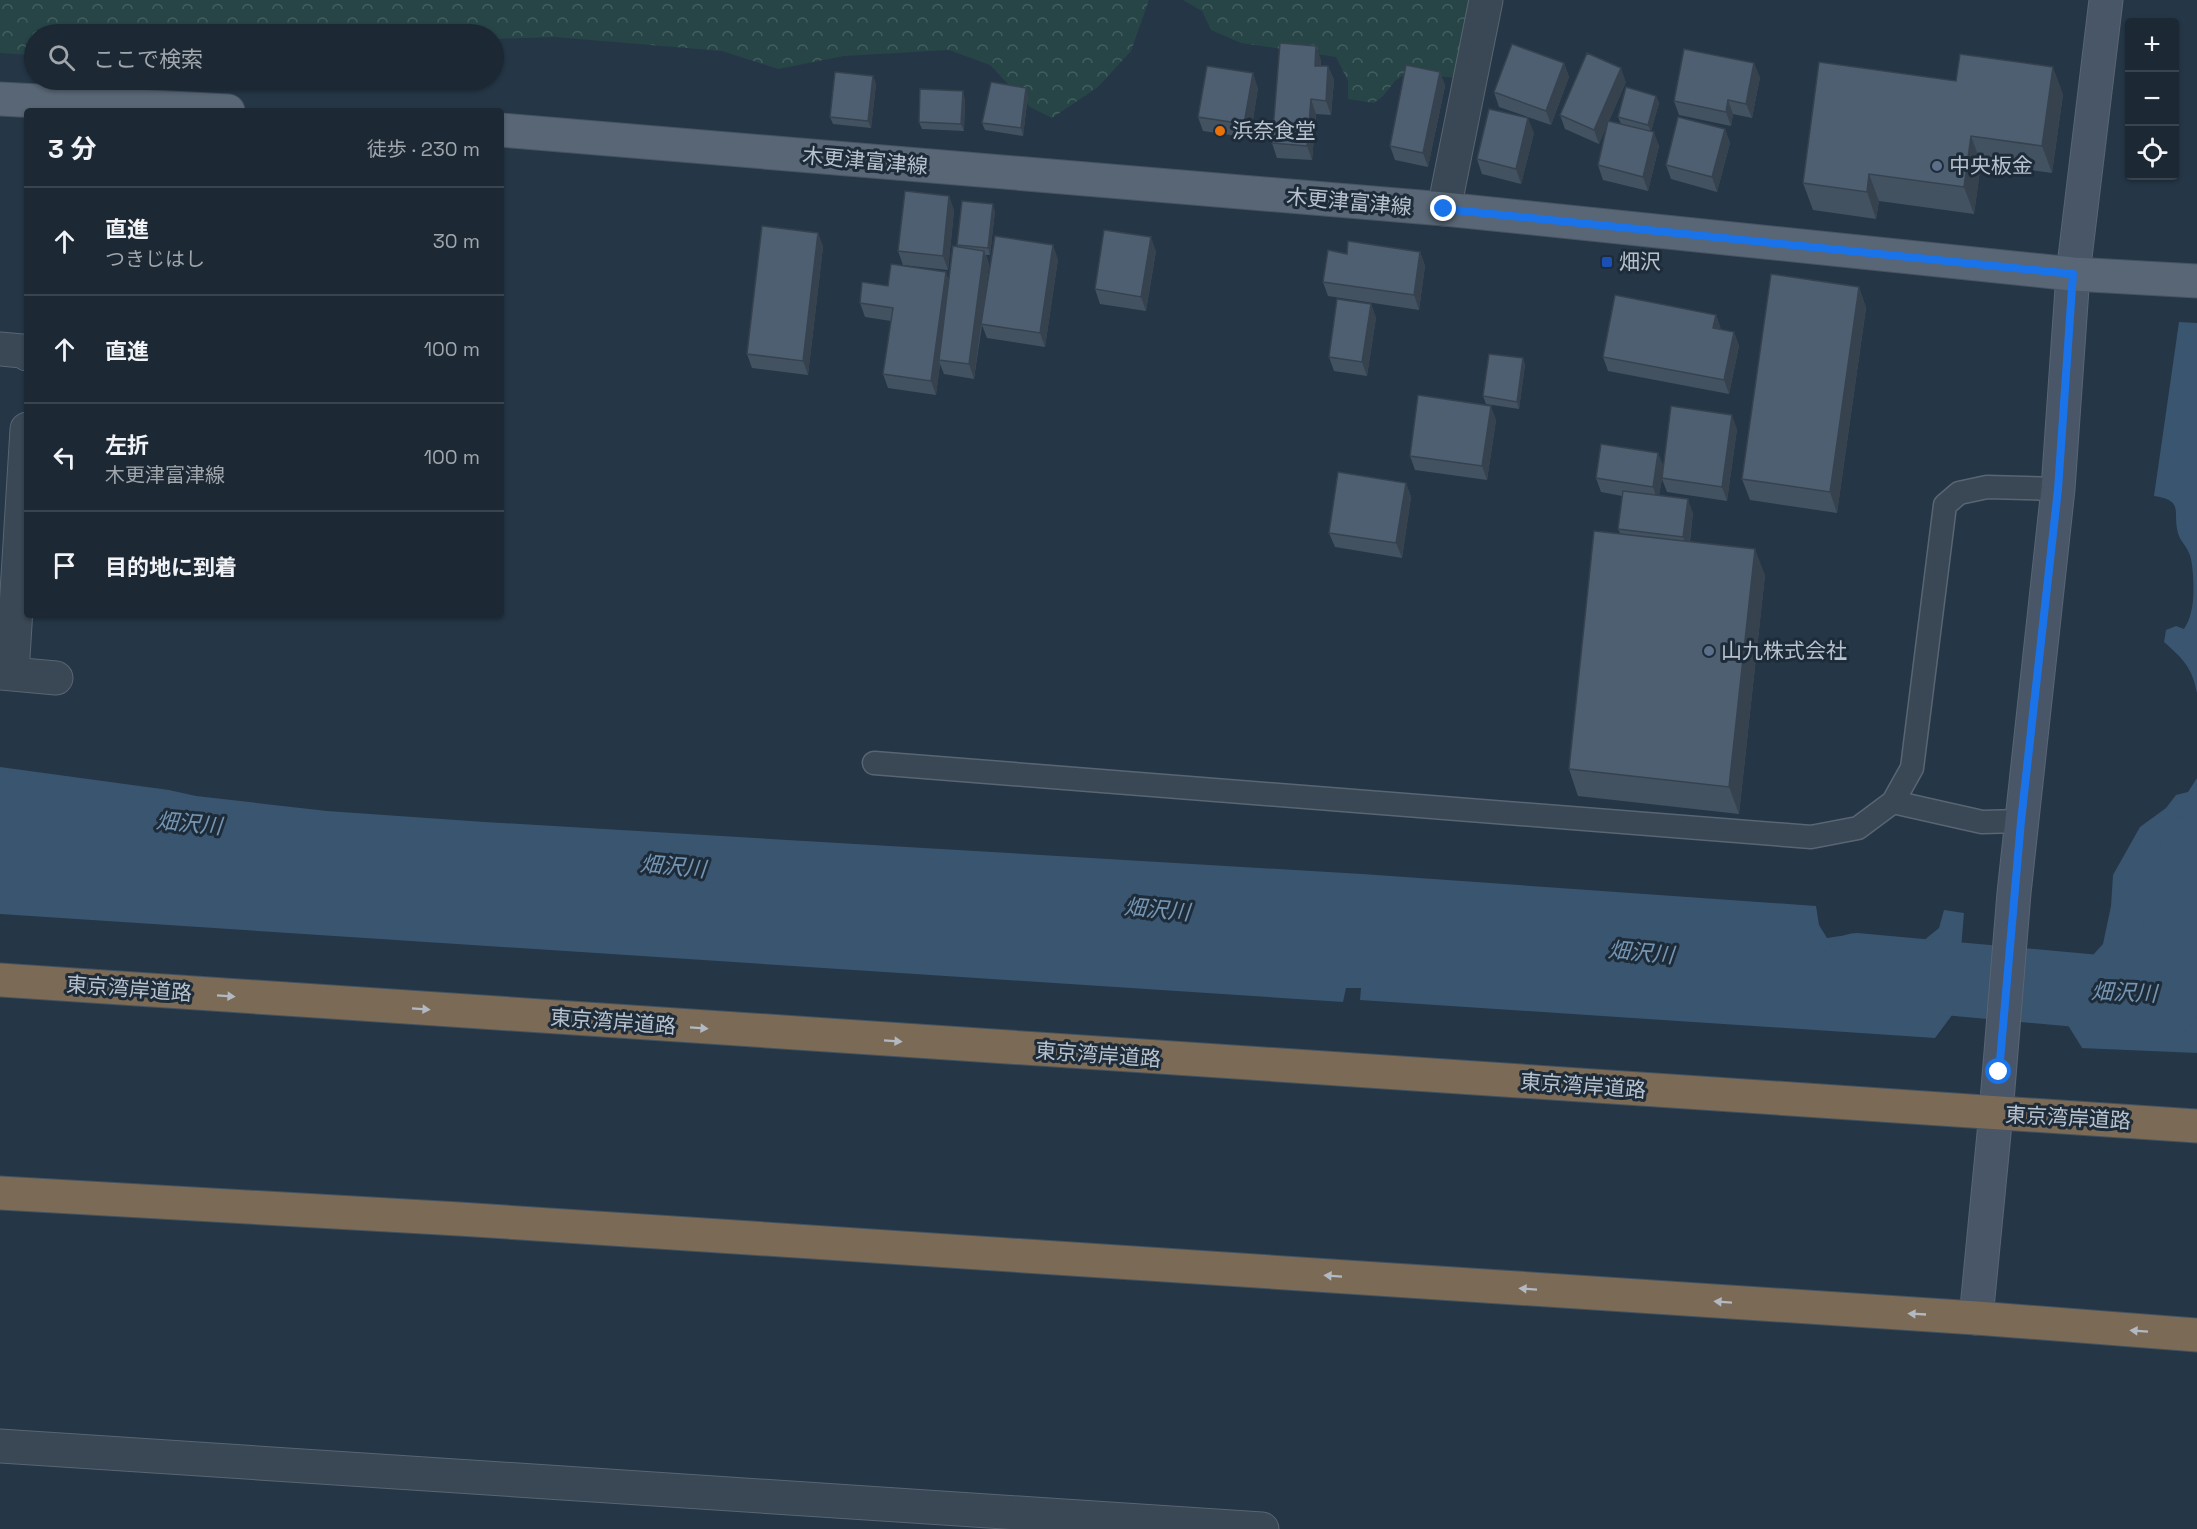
<!DOCTYPE html>
<html lang="ja">
<meta charset="utf-8">
<style>
:root{--surface:#1c2834;--page:#293440;--text:#f1f3f6;--muted:#a0a6ac;--line:#3a444f}
body{margin:0;font-family:"Space Grotesk","Noto Sans JP",sans-serif;background:var(--page);color:var(--text)}
.controls{position:absolute;right:18px;top:18px;display:grid;overflow:hidden;border-radius:6px;box-shadow:0 2px 4px #0004}
.controls button{width:54px;height:54px;display:grid;place-items:center;padding:0;border:0;border-bottom:2px solid var(--line);background:var(--surface);color:var(--text);font:30px sans-serif}
.stop{position:absolute;width:18px;height:18px;margin:-14px;border:4px solid #1a73e8;border-radius:50%;background:#fff}
.stop.end{background:#1a73e8;border-color:#fff;box-shadow:0 2px 6px #0008}
.list{margin:0;padding:0;list-style:none}
h2{display:flex;justify-content:space-between;align-items:center;height:78px;margin:0;padding:0 24px;font-size:26px}
h2 small{font-size:20px;font-weight:400;color:var(--muted)}
.list li{display:grid;grid-template-columns:39px 1fr auto;gap:18px;align-items:center;box-sizing:border-box;height:108px;padding:0 24px;border-top:2px solid var(--line)}
.list b{display:block;font-size:22px;white-space:nowrap}
.list p{margin:0;font-size:20px;white-space:nowrap;color:var(--muted)}
.list em{font-size:20px;font-style:normal;color:var(--muted)}
.icon{flex:none;width:33px;height:33px;fill:none;stroke:currentColor;stroke-width:2;stroke-linecap:round;stroke-linejoin:round}
.map{position:relative;flex:none;width:2197px;height:1529px;overflow:hidden}
.search{position:absolute;background:var(--surface);box-shadow:0 2px 4px #0004;left:24px;top:24px;width:480px;height:66px;display:flex;align-items:center;gap:15px;box-sizing:border-box;padding:0 21px;border-radius:33px;color:var(--muted);font-size:22px}
.panel{position:absolute;background:var(--surface);box-shadow:0 2px 4px #0004;left:24px;top:108px;width:480px;height:510px;border-radius:6px}
.map>svg:first-child{display:block}
.forest{fill:url(#forest-crowns)}
.water{fill:#39556f}
.pier{fill:#253646}
.lines{fill:none;stroke-linecap:round;stroke-linejoin:round}
.river{stroke:#39556f;stroke-width:74}
.lane-casing{stroke:#596572;stroke-width:25}
.street-casing{stroke:#596572;stroke-width:35}
.secondary-casing{stroke:#596572;stroke-width:35}
.primary-casing{stroke:#475361;stroke-width:35}
.highway-casing{stroke:#44525f;stroke-width:35}
.lane{stroke:#3a4755;stroke-width:22}
.street{stroke:#3a4755;stroke-width:33}
.secondary{stroke:#485668;stroke-width:33}
.primary{stroke:#586675;stroke-width:33}
.highway{stroke:#7b6a56;stroke-width:33}
.wall{fill:#435261}
.shaded-wall{fill:#37424f}
.building{fill:#4e5f71;stroke:#37424f;stroke-width:1.5}
.oneway{fill:#b2b9c2}
.route{stroke:#1a73e8;stroke-width:8}
.food-dot{fill:#e8710a;stroke:#1e2c3a;stroke-width:2}
.service-dot{fill:#5c6f8a;stroke:#1e2c3a;stroke-width:2}
.transit-dot{fill:#1a4fb4;stroke:#1e2c3a;stroke-width:2}
.labels{text-anchor:middle;stroke-width:6;stroke-linejoin:round;paint-order:stroke}
.poi-label{font-size:21px;fill:#b8c2ce;stroke:#1e2c3a;text-anchor:start}
.street-label{font-size:21px;fill:#b8c2ce;stroke:#1e2c3a}
.water-label{font-size:22px;font-style:italic;fill:#7596b3;stroke:#1e2c3a}
</style>
<div class="map">
<svg width="2197" height="1529" viewBox="0 0 2197 1529">
<defs>
<pattern id="forest-crowns" width="20" height="18" patternUnits="userSpaceOnUse" patternTransform="scale(1.5)"><rect width="20" height="18" fill="#274546"/><path d="M2 6a3 3 0 1 1 6 0M12 15a3 3 0 1 1 6 0" fill="none" stroke="#445e60"/></pattern>
</defs>
<rect width="100%" height="100%" fill="#253646"/>
<!-- forest -->
<path class="forest" d="M 0,0 L 1149,0 L 1131,51 L 1098,87 L 1052,118 L 1030,107 L 990,65 L 949,50 L 844,56 L 778,69 L 722,51 L 555,37 L 494,39 L 494,34 L 34,34 L 34,55 L 0,53 Z
M 1183,0 L 1477,0 L 1458,78 L 1436,76 L 1412,69 L 1395,81 L 1383,96 L 1374,103 L 1348,99 L 1348,81 L 1336,57 L 1241,43 L 1211,30 L 1202,11 Z"/>
<!-- water -->
<path class="water" d="M 2179,322 L 2197,323 L 2197,693 C 2192,667 2183,659 2164,642 L 2166,630 L 2176,626 L 2184,629 C 2187,624 2190,618 2191,612 C 2195,601 2194,563 2189,553 C 2186,545 2180,541 2178,533 C 2172,511 2185,501 2154,496 Z
M 0,767 L 169,790 L 196,796 L 327,811 L 485,822 L 1362,874 L 1816,906 L 1819,925 L 1827,938 L 1847,935 L 1899,944 L 1923,941 L 1939,928 L 1944,910 L 1964,913 L 1956,1010 L 1935,1038 L 1360,1000 L 1361,988 L 1346,988 L 1343,1002 L 0,914 Z
M 2197,778 L 2197,1053 L 2080,1048 L 2061,1014 L 2064,961 L 2081,961 L 2093,955 L 2103,944 L 2111,906 L 2113,875 L 2140,827 L 2166,808 L 2176,795 L 2188,792 Z"/>
<!-- pier -->
<path class="pier" d="M 1965,910 L 1967,913 L 1959,1011 L 1934,1041 L 1956,1010 Z
M 2063,958 L 2061,1014 L 2084,1051 L 2078,1050 L 2058,1015 L 2061,960 Z"/>
<g class="lines">
<!-- river -->
<path class="river" d="M 1857,970 L 2165,998 L 2197,851"/>
<!-- lane casing -->
<g class="lane-casing">
<path id="lane" d="M 874,763 L 1811,837 L 1858,828 L 1893,802 L 1912,768 L 1945,505 L 1959,493 L 1987,487 L 2058,489
M 1893,802 L 1982,822 L 2021,821"/>
</g>
<!-- street casing -->
<g class="street-casing">
<path id="street" d="M 1444,209 L 1486,0
M 0,349 L 22,351 L 27,354
M 0,673 L 56,678
M 12,674 L 27,429
M 0,1446 L 1262,1529"/>
</g>
<!-- secondary casing -->
<g class="secondary-casing">
<path id="secondary" d="M 1976,1318 L 1996,1113 L 2014,893 L 2058,489 L 2073,274 L 2106,0"/>
</g>
<!-- primary casing -->
<g class="primary-casing">
<path id="primary" d="M 0,99 L 228,111
M 501,130 L 1444,209 L 2073,274 L 2197,281"/>
</g>
<!-- highway casing -->
<g class="highway-casing">
<path id="highway" d="M 0,980 L 2197,1126
M 0,1193 L 459,1219 L 1976,1318 L 2197,1335"/>
</g>
<!-- lane -->
<use href="#lane" class="lane"/>
<!-- street -->
<use href="#street" class="street"/>
<!-- secondary -->
<use href="#secondary" class="secondary"/>
<!-- primary -->
<use href="#primary" class="primary"/>
<!-- highway -->
<use href="#highway" class="highway"/>
</g>
<!-- wall -->
<path class="wall" d="M 1321,60 L 1321,66 L 1328,66 L 1334,80 L 1331,115 L 1316,114 L 1312,160 L 1277,158 L 1272,143 Z
M 1564,63 L 1569,77 L 1551,125 L 1499,107 L 1494,92 Z
M 1440,72 L 1445,86 L 1428,167 L 1395,160 L 1390,146 Z
M 873,76 L 876,84 L 871,128 L 833,124 L 830,117 Z
M 1760,77 L 1752,118 L 1733,114 L 1731,126 L 1679,115 L 1674,101 Z
M 1956,81 L 2063,94 L 2052,173 L 1981,163 L 1974,214 L 1879,201 L 1876,219 L 1813,210 L 1803,183 Z
M 1626,82 L 1609,121 L 1621,124 L 1618,117 L 1656,96 L 1659,103 L 1651,131 L 1659,146 L 1648,191 L 1603,180 L 1598,165 L 1607,125 L 1599,144 L 1565,129 L 1560,115 Z
M 1258,88 L 1250,138 L 1203,131 L 1198,117 Z
M 1028,95 L 1023,136 L 985,130 L 982,123 Z
M 965,99 L 964,131 L 922,129 L 919,122 Z
M 1725,129 L 1730,143 L 1717,192 L 1671,179 L 1666,165 Z
M 1534,133 L 1521,184 L 1482,174 L 1477,159 Z
M 949,196 L 954,211 L 948,270 L 903,265 L 898,251 Z
M 995,211 L 990,255 L 986,255 L 989,265 L 983,311 L 1058,259 L 1045,347 L 987,338 L 982,325 L 974,379 L 944,374 L 940,364 L 936,395 L 888,388 L 883,374 L 891,321 L 865,317 L 860,303 L 888,286 L 949,280 L 958,247 L 957,245 Z
M 818,233 L 823,247 L 808,375 L 752,368 L 747,354 Z
M 1156,251 L 1146,311 L 1100,304 L 1095,289 Z
M 1420,252 L 1425,266 L 1419,310 L 1328,296 L 1323,282 L 1347,254 Z
M 1859,287 L 1866,308 L 1837,513 L 1750,500 L 1742,479 Z
M 1371,304 L 1376,318 L 1367,376 L 1334,371 L 1329,357 Z
M 1716,315 L 1721,330 L 1734,332 L 1739,346 L 1729,394 L 1608,371 L 1603,357 Z
M 1523,358 L 1525,365 L 1519,409 L 1486,404 L 1483,396 Z
M 1496,420 L 1487,480 L 1415,470 L 1410,456 Z
M 1737,429 L 1727,501 L 1667,492 L 1662,479 L 1659,495 L 1693,513 L 1690,541 L 1765,575 L 1739,814 L 1578,796 L 1569,769 L 1620,533 L 1618,529 L 1622,496 L 1601,492 L 1596,478 L 1658,453 L 1663,466 Z
M 1406,483 L 1411,497 L 1402,558 L 1335,547 L 1329,533 Z"/>
<!-- shaded-wall -->
<path class="shaded-wall" d="M 1316,46 L 1321,60 L 1320,80 L 1315,66 Z
M 1564,63 L 1569,77 L 1551,125 L 1546,111 Z
M 1754,63 L 1760,77 L 1752,118 L 1746,104 Z
M 1328,66 L 1334,80 L 1331,115 L 1326,101 Z
M 2053,67 L 2063,94 L 2052,173 L 2042,146 Z
M 1621,68 L 1626,82 L 1599,144 L 1594,130 Z
M 1440,72 L 1445,86 L 1428,167 L 1423,153 Z
M 1253,73 L 1258,88 L 1250,138 L 1244,124 Z
M 873,76 L 876,84 L 871,128 L 868,121 Z
M 1026,88 L 1028,95 L 1023,136 L 1021,128 Z
M 963,91 L 965,99 L 964,131 L 961,124 Z
M 1656,96 L 1659,103 L 1651,132 L 1648,125 Z
M 1311,99 L 1316,114 L 1312,160 L 1307,146 Z
M 1728,100 L 1733,114 L 1731,126 L 1726,112 Z
M 1528,118 L 1534,133 L 1521,184 L 1516,169 Z
M 1725,129 L 1730,143 L 1717,192 L 1712,177 Z
M 1654,132 L 1659,146 L 1648,191 L 1643,177 Z
M 1971,136 L 1981,163 L 1974,214 L 1964,187 Z
M 1869,174 L 1879,201 L 1876,219 L 1867,192 Z
M 949,196 L 954,211 L 948,270 L 943,256 Z
M 993,204 L 995,211 L 990,255 L 988,248 Z
M 818,233 L 823,247 L 808,375 L 803,361 Z
M 1151,237 L 1156,251 L 1146,311 L 1141,297 Z
M 1053,245 L 1058,259 L 1045,347 L 1040,333 Z
M 984,251 L 989,265 L 974,379 L 969,364 Z
M 1420,252 L 1425,266 L 1419,310 L 1414,295 Z
M 946,272 L 951,286 L 939,360 L 940,364 L 936,395 L 931,381 Z
M 1859,287 L 1866,308 L 1837,513 L 1830,492 Z
M 1371,304 L 1376,318 L 1367,376 L 1362,362 Z
M 1716,315 L 1721,329 L 1719,342 L 1713,328 Z
M 1734,332 L 1739,346 L 1729,394 L 1724,380 Z
M 1523,358 L 1525,365 L 1519,409 L 1517,402 Z
M 1491,406 L 1496,420 L 1487,480 L 1482,466 Z
M 1732,415 L 1737,429 L 1727,501 L 1722,487 Z
M 1658,453 L 1664,467 L 1658,502 L 1653,487 Z
M 1406,483 L 1411,497 L 1402,558 L 1396,543 Z
M 1688,499 L 1693,513 L 1688,551 L 1683,537 Z
M 1755,549 L 1765,575 L 1739,814 L 1729,787 Z"/>
<!-- building -->
<path class="building" d="M 1280,43 L 1316,46 L 1315,66 L 1328,66 L 1326,101 L 1311,99 L 1307,146 L 1272,143 Z
M 1512,44 L 1564,63 L 1546,111 L 1494,92 Z
M 1684,49 L 1754,63 L 1746,104 L 1728,100 L 1726,112 L 1674,101 Z
M 1587,53 L 1621,68 L 1594,130 L 1560,115 Z
M 1960,54 L 2053,67 L 2042,146 L 1971,136 L 1964,187 L 1869,174 L 1867,192 L 1803,183 L 1819,62 L 1956,81 Z
M 1406,65 L 1440,72 L 1423,153 L 1390,146 Z
M 1207,66 L 1253,73 L 1244,124 L 1198,117 Z
M 835,72 L 873,76 L 868,121 L 830,117 Z
M 991,82 L 1026,88 L 1021,128 L 982,123 Z
M 1626,87 L 1656,96 L 1648,125 L 1618,117 Z
M 920,89 L 963,91 L 961,124 L 919,122 Z
M 1489,109 L 1528,118 L 1516,169 L 1477,159 Z
M 1678,117 L 1725,129 L 1712,177 L 1666,165 Z
M 1608,121 L 1654,132 L 1643,177 L 1598,165 Z
M 905,191 L 949,196 L 943,256 L 898,251 Z
M 962,201 L 993,204 L 988,248 L 957,245 Z
M 762,226 L 818,233 L 803,361 L 747,354 Z
M 1104,230 L 1151,237 L 1141,297 L 1095,289 Z
M 995,236 L 1053,245 L 1040,333 L 981,324 Z
M 1348,241 L 1420,252 L 1414,295 L 1323,282 L 1328,250 L 1347,254 Z
M 953,246 L 984,251 L 969,364 L 939,360 Z
M 891,264 L 946,272 L 931,381 L 883,374 L 893,308 L 860,303 L 862,282 L 888,286 Z
M 1771,274 L 1859,287 L 1830,492 L 1742,479 Z
M 1615,295 L 1716,315 L 1713,328 L 1734,332 L 1724,380 L 1603,357 Z
M 1337,299 L 1371,304 L 1362,362 L 1329,357 Z
M 1489,354 L 1523,358 L 1517,402 L 1483,396 Z
M 1418,395 L 1491,406 L 1482,466 L 1410,456 Z
M 1671,406 L 1732,415 L 1722,487 L 1662,478 Z
M 1601,444 L 1658,453 L 1653,487 L 1596,478 Z
M 1338,472 L 1406,483 L 1396,543 L 1329,533 Z
M 1623,491 L 1688,499 L 1683,537 L 1618,529 Z
M 1594,531 L 1755,549 L 1729,787 L 1569,769 Z"/>
<!-- one-way arrows -->
<defs><path id="oneway-solid" d="M-6-.8H1V-3.2L6.5 0L1 3.2V.8H-6Z" transform="scale(1.5)"/></defs>
<g class="oneway">
<use href="#oneway-solid" transform="translate(226 996) rotate(4)"/>
<use href="#oneway-solid" transform="translate(421 1009) rotate(4)"/>
<use href="#oneway-solid" transform="translate(699 1028) rotate(4)"/>
<use href="#oneway-solid" transform="translate(893 1041) rotate(4)"/>
<use href="#oneway-solid" transform="translate(1333 1276) rotate(-176)"/>
<use href="#oneway-solid" transform="translate(1528 1289) rotate(-176)"/>
<use href="#oneway-solid" transform="translate(1723 1302) rotate(-176)"/>
<use href="#oneway-solid" transform="translate(1917 1314) rotate(-177)"/>
<use href="#oneway-solid" transform="translate(2139 1331) rotate(-176)"/>
</g>
<g class="lines">
<!-- route -->
<path class="route" d="M 1444,209 L 2073,274 L 2058,489 L 2021,821 L 1999,1072"/>
</g>
<!-- markers -->
<circle class="food-dot" cx="1220" cy="131" r="6"/>
<g class="service-dot">
<circle cx="1937" cy="166" r="6"/>
<circle cx="1709" cy="651" r="6"/>
</g>
<rect class="transit-dot" x="1601" y="256" width="12" height="12" rx="3"/>
<g class="labels">
<!-- poi labels -->
<g class="poi-label">
<text x="1232" y="138">浜奈食堂</text>
<text x="1949" y="173">中央板金</text>
<text x="1619" y="269">畑沢</text>
<text x="1721" y="658">山九株式会社</text>
</g>
<!-- street labels -->
<g class="street-label">
<text transform="translate(865 161) rotate(5)" y="7">木更津富津線</text>
<text transform="translate(1349 202) rotate(5)" y="7">木更津富津線</text>
<text transform="translate(129 989) rotate(4)" y="7">東京湾岸道路</text>
<text transform="translate(613 1022) rotate(4)" y="7">東京湾岸道路</text>
<text transform="translate(1098 1055) rotate(4)" y="7">東京湾岸道路</text>
<text transform="translate(1583 1086) rotate(4)" y="7">東京湾岸道路</text>
<text transform="translate(2068 1118) rotate(3)" y="7">東京湾岸道路</text>
</g>
<!-- water labels -->
<g class="water-label">
<text transform="translate(189 823) rotate(5)" y="8">畑沢川</text>
<text transform="translate(673 866) rotate(5)" y="8">畑沢川</text>
<text transform="translate(1157 909) rotate(5)" y="8">畑沢川</text>
<text transform="translate(1641 952) rotate(5)" y="8">畑沢川</text>
<text transform="translate(2124 992) rotate(2)" y="8">畑沢川</text>
</g>
</g>
</svg>
<div class="controls">
<button>+</button>
<button>−</button>
<button><svg class="icon" aria-label="locate" viewBox="0 0 24 24"><circle cx="12" cy="12" r="6"/><path d="M12 2v4M12 18v4M2 12h4M18 12h4"/></svg></button>
</div>
<div class="stop" style="left:1999px;top:1072px"></div>
<div class="stop end" style="left:1444px;top:209px"></div>
<div class="search"><svg class="icon" aria-label="search" viewBox="0 0 24 24"><circle cx="10" cy="10" r="6"/><path d="M15 15l6 6"/></svg>ここで検索</div>
<section class="panel">
<h2>3 分<small>徒歩 · 230 m</small></h2>
<ul class="list">
<li><svg class="icon" aria-label="ahead" viewBox="0 0 24 24"><path d="M12 20V5M6 11l6-6 6 6"/></svg><div><b>直進</b><p>つきじはし</p></div><em>30 m</em></li>
<li><svg class="icon" aria-label="ahead" viewBox="0 0 24 24"><path d="M12 20V5M6 11l6-6 6 6"/></svg><div><b>直進</b></div><em>100 m</em></li>
<li><svg class="icon" aria-label="left" viewBox="0 0 24 24"><path d="M17 20v-9H6M10 6l-5 5 5 5"/></svg><div><b>左折</b><p>木更津富津線</p></div><em>100 m</em></li>
<li><svg class="icon" aria-label="arrive" viewBox="0 0 24 24"><path d="M6 21V4h12l-3 4 3 4H6"/></svg><div><b>目的地に到着</b></div></li>
</ul>
</section>
</div>
